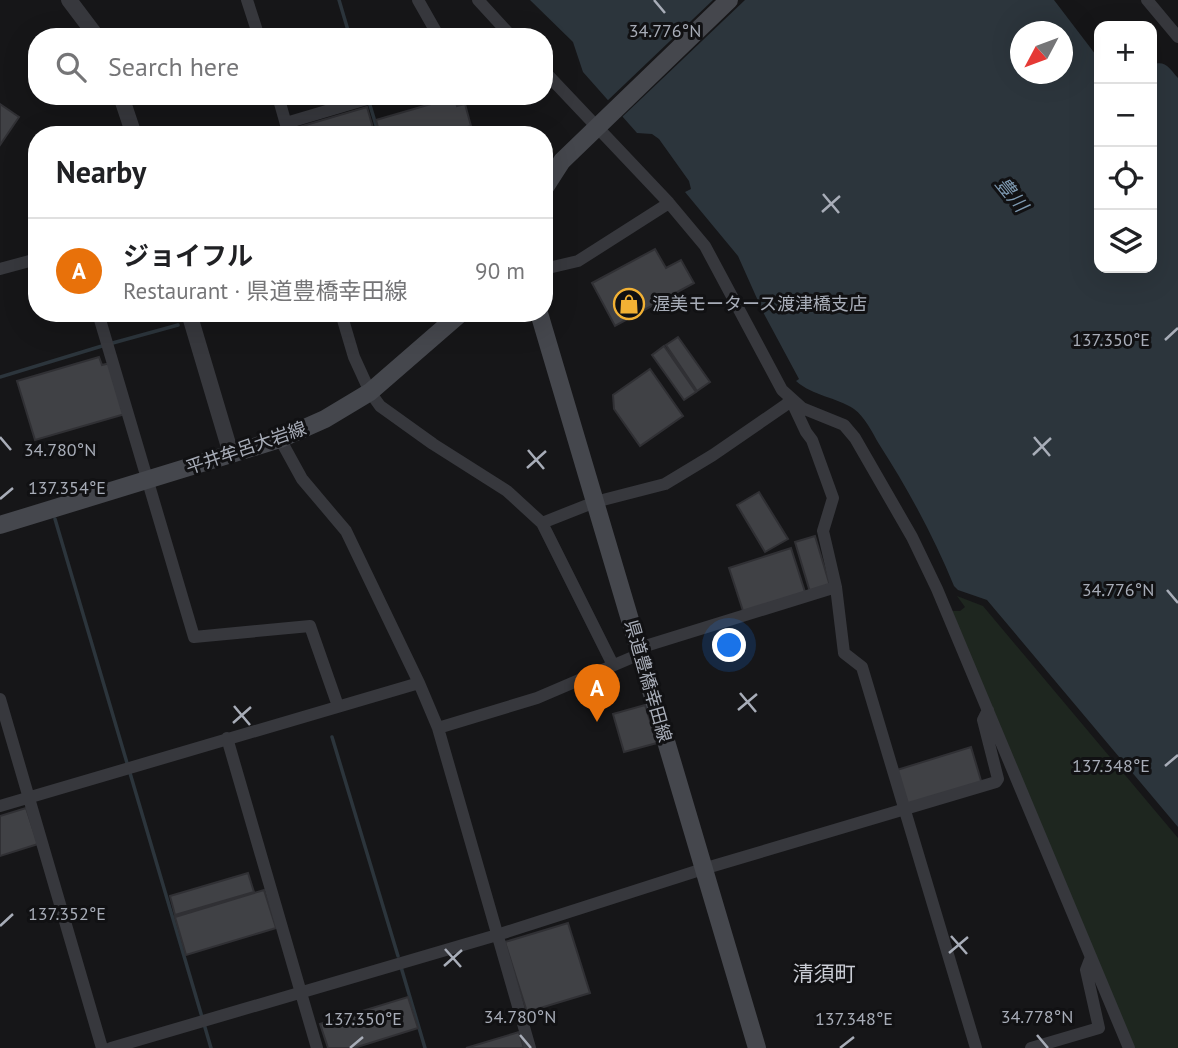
<!DOCTYPE html>
<meta charset="utf-8">
<style>
:root{--surface:#fff;--page:#f6f6f6;--text:#202124;--muted:#757577;--line:#e0e0e0;--accent:#1a73e8}
body{margin:0;font-family:"PT Sans","Noto Sans JP",sans-serif;background:var(--page);color:var(--text)}
.controls{position:absolute;right:21px;top:21px;display:grid;overflow:hidden;border-radius:14px;box-shadow:0 7px 28px #0002}
.controls button{width:63px;height:63px;display:grid;place-items:center;padding:0;border:0;border-bottom:2px solid var(--line);background:var(--surface);color:var(--text);font:35px sans-serif}
.compass{position:absolute;left:1010px;top:21px;width:63px;height:63px;border-radius:50%;background:var(--surface);box-shadow:0 7px 28px #0002;rotate:229deg}
.you{position:absolute;left:730px;top:646px;width:24px;height:24px;margin:-18px;border:5px solid #fff;border-radius:50%;background:#1a73e8;box-shadow:0 0 0 10px #1a73e833}
.badge{display:grid;place-items:center;width:46px;height:46px;border-radius:50%;background:var(--accent);color:#fff;font-size:23px;font-weight:700}
.pin{position:absolute;translate:-50% -58px;filter:drop-shadow(0 2px 4px #0008)}
.pin::after{content:'';position:absolute;top:37px;width:24px;height:21px;background:inherit;clip-path:polygon(0 0,100% 0,50% 100%)}
.list{margin:0;padding:0;list-style:none}
h2{display:flex;justify-content:space-between;align-items:center;height:91px;margin:0;padding:0 28px;font-size:30px}
h2 small{font-size:23px;font-weight:400;color:var(--muted)}
.list li{display:grid;grid-template-columns:46px 1fr auto;gap:21px;align-items:center;box-sizing:border-box;height:105px;padding:0 28px;border-top:2px solid var(--line)}
.list b{display:block;font-size:26px;white-space:nowrap}
.list p{margin:0;font-size:23px;white-space:nowrap;color:var(--muted)}
.list em{font-size:23px;font-style:normal;color:var(--muted)}
.icon{flex:none;width:38px;height:38px;fill:none;stroke:currentColor;stroke-width:2;stroke-linecap:round;stroke-linejoin:round}
.map{position:relative;flex:none;width:1178px;height:1048px;overflow:hidden}
.search{position:absolute;background:var(--surface);box-shadow:0 7px 28px #0002;left:28px;top:28px;width:525px;height:77px;display:flex;align-items:center;gap:18px;box-sizing:border-box;padding:0 24px;border-radius:28px;color:var(--muted);font-size:26px}
.panel{position:absolute;background:var(--surface);box-shadow:0 7px 28px #0002;left:28px;top:126px;width:525px;height:196px;border-radius:28px}
.map>svg:first-child{display:block}
.green{fill:#1e261f}
.water{fill:#2c353c;fill-rule:evenodd}
.pier{fill:#161618}
.lines{fill:none;stroke-linecap:round;stroke-linejoin:round}
.stream{stroke:#2c353c;stroke-width:3.5}
.building{fill:#404145;stroke:#303034;stroke-width:2}
.minor{stroke:#37383d;stroke-width:12}
.tertiary{stroke:#37383d;stroke-width:16}
.secondary{stroke:#45474d;stroke-width:18}
.ticks{fill:none;stroke:#a8adb8;stroke-width:2.5}
.labels{text-anchor:middle;stroke-width:6;stroke-linejoin:round;paint-order:stroke}
.poi-label{font-size:18px;fill:#a8adb8;stroke:#111113;text-anchor:start}
.street-label{font-size:18px;fill:#a8adb8;stroke:#111113}
.water-label{font-size:19px;font-style:italic;fill:#7f9bb3;stroke:#111113}
.quarter-label{font-size:21px;fill:#c9ccd4;stroke:#111113}
.ticks-label{font-size:18px;text-anchor:middle;fill:#a8adb8;stroke:#111113;stroke-width:6;stroke-linejoin:round;paint-order:stroke}
</style>
<div class="map">
<svg width="1178" height="1048" viewBox="0 0 1178 1048">
<rect width="100%" height="100%" fill="#161618"/>
<!-- green -->
<path class="green" d="M 957,596 L 983,606 L 1178,838 L 1178,1048 L 1133,1048 L 952,611 L 960,611 L 965,607 Z"/>
<!-- water -->
<path class="water" d="M 530,0 L 1054,0 L 1099,59 L 1099,268 L 1152,268 L 1152,65 C 1165,59 1170,69 1178,78 L 1178,827 L 987,600 L 958,590 L 954,586 C 934,537 908,489 879,444 C 872,432 865,417 854,409 C 836,397 813,396 796,381 L 799,379 L 763,312 L 738,256 L 685,192 L 691,189 L 689,181 L 659,139 L 652,134 L 637,133 L 583,72 L 573,42 ZM 1020,32 L 1062,32 L 1062,74 L 1020,74 Z"/>
<!-- pier -->
<path class="pier" d="M 713,0 L 745,0 L 620,119 L 605,103 Z"/>
<g class="lines">
<!-- stream -->
<path class="stream" d="M 339,0 L 350,37
M 369,102 L 379,135
M 199,319 L 217,313
M 109,344 L 178,325
M 0,377 L 102,346
M 55,519 L 202,1017
M 332,737 L 398,956
M 401,967 L 425,1048
M 204,1024 L 211,1048"/>
</g>
<!-- building -->
<path class="building" d="M 455,97 L 457,106 L 465,104 L 471,126 L 441,135 L 380,135 L 376,120 Z
M 0,104 L 19,117 L 0,145 Z
M 367,107 L 375,135 L 301,135 L 299,127 Z
M 655,249 L 666,268 L 681,260 L 694,283 L 615,326 L 592,283 Z
M 678,337 L 710,382 L 697,391 L 666,345 Z
M 664,346 L 696,392 L 684,400 L 652,355 Z
M 99,357 L 102,365 L 110,363 L 125,414 L 35,440 L 17,381 Z
M 650,369 L 683,416 L 640,446 L 614,409 L 613,395 Z
M 759,492 L 788,539 L 765,552 L 737,505 Z
M 815,536 L 830,586 L 810,592 L 795,542 Z
M 791,548 L 806,595 L 744,614 L 729,568 Z
M 645,705 L 657,743 L 624,752 L 613,714 Z
M 971,747 L 982,784 L 908,806 L 897,770 Z
M 26,808 L 38,844 L 0,856 L 0,816 Z
M 248,873 L 254,892 L 175,915 L 170,896 Z
M 264,890 L 276,928 L 186,955 L 175,917 Z
M 568,923 L 590,993 L 527,1012 L 505,942 Z
M 408,997 L 418,1028 L 354,1048 L 328,1048 L 320,1024 Z
M 519,1032 L 524,1048 L 466,1048 Z"/>
<g class="lines">
<!-- minor -->
<path class="minor" d="M 247,0 L 259,37
M 418,0 L 439,37
M 478,0 L 512,37
M 1147,0 L 1178,37
M 544,71 L 669,203 L 705,246 L 782,390 L 802,408 L 844,425 L 855,438 L 912,537 L 937,589 L 1129,1048
M 278,96 L 289,135
M 286,123 L 377,96
M 0,269 L 37,259
M 544,269 L 578,261 L 669,203
M 98,313 L 194,637 L 310,626 L 338,706
M 341,313 L 354,357 L 370,392 L 380,406 L 433,444 L 507,491 L 542,523 L 613,665
M 280,439 L 302,479 L 346,531 L 419,683 L 438,728 L 530,1048
M 542,523 L 595,502 L 665,484 L 713,455 L 787,404 L 790,398 L 806,432 L 812,440 L 833,498 L 823,531 L 836,587 L 844,653 L 862,667 L 976,1048
M 639,648 L 836,587
M 0,699 L 102,1048
M 438,728 L 537,698 L 640,654
M 227,738 L 317,1048
M 0,806 L 419,683
M 111,1048 L 497,935 L 703,869 L 996,782 L 998,779 L 983,720 L 988,710
M 1031,1048 L 1099,1028 L 1086,970 L 1091,957"/>
<!-- tertiary -->
<path class="tertiary" d="M 69,0 L 97,37
M 121,96 L 134,135
M 189,313 L 231,454"/>
<!-- secondary -->
<path class="secondary" d="M 544,189 L 562,161 L 729,0
M 539,313 L 757,1048
M 0,525 L 280,439 L 325,419 L 370,392 L 461,313"/>
</g>
<!-- ticks -->
<path class="ticks" d="M 654,0 L 665,13M 823,194 L 839,213M 822,212 L 840,196M 1165,340 L 1178,328M 0,437 L 11,450M 1034,437 L 1050,456M 528,450 L 544,469M 1033,455 L 1051,438M 527,468 L 546,451M 0,499 L 13,488M 1167,590 L 1178,603M 740,693 L 756,712M 234,706 L 250,725M 738,710 L 757,694M 233,723 L 251,707M 1165,766 L 1178,755M 0,926 L 13,914M 951,936 L 967,954M 445,949 L 461,967M 949,953 L 968,937M 444,966 L 462,950M 520,1035 L 531,1048M 1037,1035 L 1048,1048M 350,1048 L 363,1037M 840,1048 L 854,1037"/>
<!-- icons -->
<defs>
<g id="shop-ring" transform="scale(1.575)"><circle r="9.5" fill="#111113" stroke="#f2b134" stroke-width="1.5"/><path d="M-5-2.5h2.3a2.7 3.5 0 0 1 5.4 0H5L5.5 6h-11ZM-1.5-2.5h3a1.5 2.3 0 0 0-3 0Z" fill="#f2b134"/></g>
</defs>
<g fill-rule="evenodd">
<use href="#shop-ring" x="629" y="304"/>
</g>
<g class="labels">
<!-- poi labels -->
<g class="poi-label">
<text x="652" y="310">渥美モータース渡津橋支店</text>
</g>
<!-- street labels -->
<g class="street-label">
<text transform="translate(246 448) rotate(-19)" y="6">平井牟呂大岩線</text>
<text transform="translate(648 681) rotate(74)" y="6">県道豊橋幸田線</text>
</g>
<!-- water labels -->
<g class="water-label">
<text transform="translate(1012 194) rotate(51)" y="7">豊川</text>
</g>
<!-- quarter labels -->
<g class="quarter-label">
<text x="824" y="981">清須町</text>
</g>
</g>
<g class="ticks-label">
<text x="665" y="37">34.776°N</text>
<text x="1111" y="346">137.350°E</text>
<text x="60" y="456">34.780°N</text>
<text x="67" y="494">137.354°E</text>
<text x="1118" y="596">34.776°N</text>
<text x="1111" y="772">137.348°E</text>
<text x="67" y="920">137.352°E</text>
<text x="520" y="1023">34.780°N</text>
<text x="1037" y="1023">34.778°N</text>
<text x="363" y="1025">137.350°E</text>
<text x="854" y="1025">137.348°E</text>
</g>
</svg>
<div class="controls">
<button>+</button>
<button>−</button>
<button><svg class="icon" aria-label="locate" viewBox="0 0 24 24"><circle cx="12" cy="12" r="6"/><path d="M12 2v4M12 18v4M2 12h4M18 12h4"/></svg></button>
<button><svg class="icon" aria-label="layers" viewBox="0 0 24 24"><path d="M12 4l9 5-9 5-9-5zM3 14l9 5 9-5"/></svg></button>
</div>
<svg class="compass" viewBox="-18 -18 36 36"><path d="M0-13l5 13h-10z" fill="#e53935"/><path d="M0 13l5-13h-10z" fill="#757577"/></svg>
<div class="you"></div>
<div class="pin badge" style="left:597px;top:722px;background:#e8710a">A</div>
<div class="search"><svg class="icon" aria-label="search" viewBox="0 0 24 24"><circle cx="10" cy="10" r="6"/><path d="M15 15l6 6"/></svg>Search here</div>
<section class="panel">
<h2>Nearby<small></small></h2>
<ul class="list">
<li><span class="badge" style="background:#e8710a">A</span><div><b>ジョイフル</b><p>Restaurant · 県道豊橋幸田線</p></div><em>90 m</em></li>
</ul>
</section>
</div>
